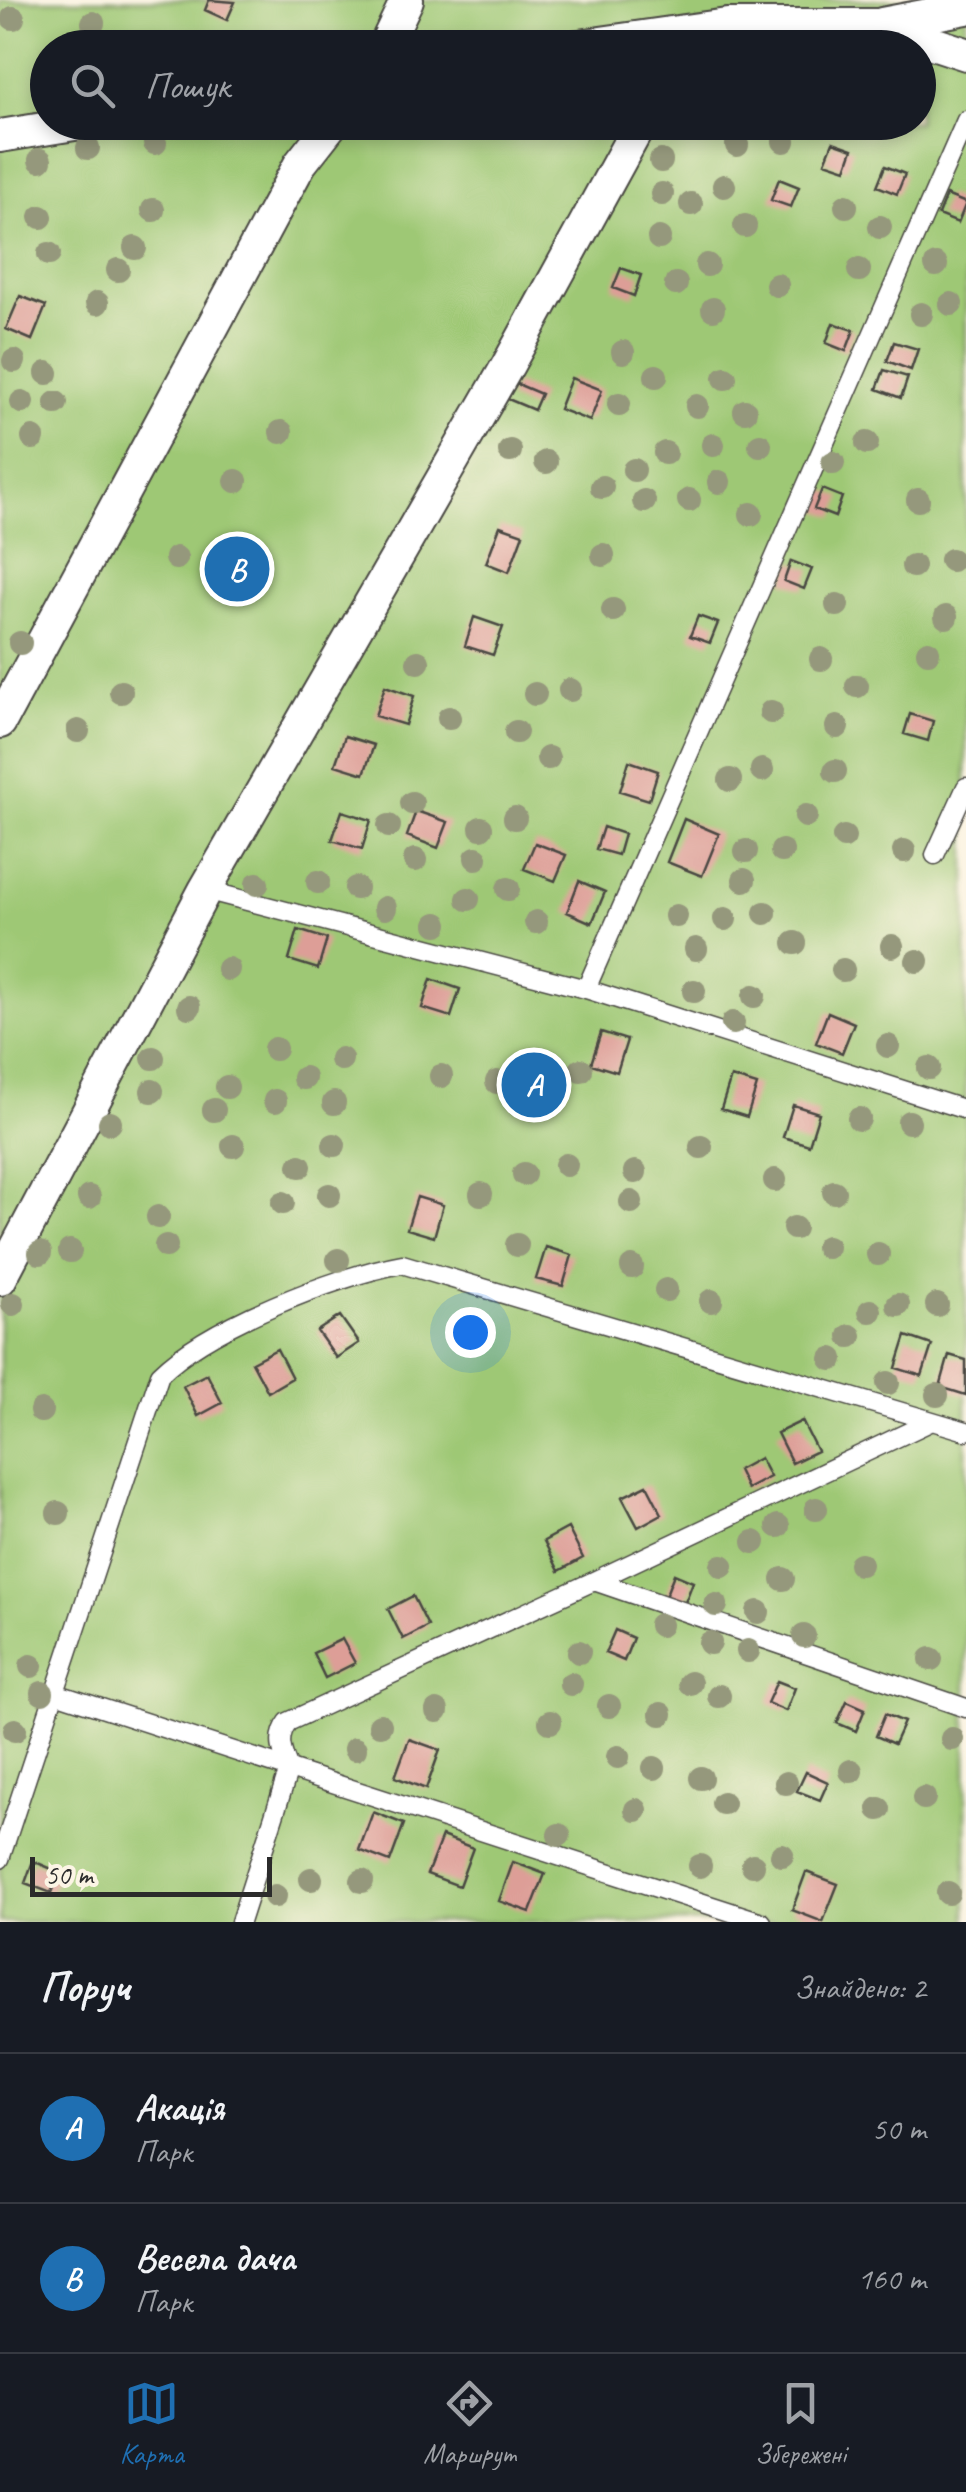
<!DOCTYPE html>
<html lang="uk">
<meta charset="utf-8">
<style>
:root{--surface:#171b24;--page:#242831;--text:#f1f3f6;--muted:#9ea1a6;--line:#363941;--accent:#1f6fb2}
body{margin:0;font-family:Caveat,sans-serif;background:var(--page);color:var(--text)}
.scale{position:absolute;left:30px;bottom:25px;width:242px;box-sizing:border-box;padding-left:10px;border:5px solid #2b2b2b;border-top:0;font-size:28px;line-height:35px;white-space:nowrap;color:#2b2b2b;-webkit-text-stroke:8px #fcf5e5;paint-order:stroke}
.you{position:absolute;left:470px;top:1332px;width:35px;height:35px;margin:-25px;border:8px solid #fff;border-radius:50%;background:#1a73e8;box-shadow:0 0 0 15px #1a73e833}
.badge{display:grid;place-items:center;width:65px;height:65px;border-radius:50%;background:var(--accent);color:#fff;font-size:32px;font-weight:700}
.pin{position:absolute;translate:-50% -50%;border:5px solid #fff;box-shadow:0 2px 10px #0006}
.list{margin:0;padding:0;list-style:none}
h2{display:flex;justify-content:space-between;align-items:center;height:130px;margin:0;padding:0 40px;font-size:42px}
h2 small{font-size:32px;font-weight:400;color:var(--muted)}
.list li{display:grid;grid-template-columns:65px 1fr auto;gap:30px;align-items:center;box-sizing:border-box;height:150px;padding:0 40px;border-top:2px solid var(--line)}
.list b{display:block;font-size:38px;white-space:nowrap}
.list p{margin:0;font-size:32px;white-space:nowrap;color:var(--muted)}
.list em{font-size:32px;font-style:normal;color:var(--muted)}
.icon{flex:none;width:55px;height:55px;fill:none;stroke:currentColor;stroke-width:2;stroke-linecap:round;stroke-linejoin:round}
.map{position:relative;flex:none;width:966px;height:1922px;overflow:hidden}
.search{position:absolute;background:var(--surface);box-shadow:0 5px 15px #0003;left:30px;right:30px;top:30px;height:110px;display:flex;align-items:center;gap:25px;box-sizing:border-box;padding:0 35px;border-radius:55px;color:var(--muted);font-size:38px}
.sheet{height:430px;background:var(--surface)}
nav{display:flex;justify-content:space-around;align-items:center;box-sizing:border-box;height:140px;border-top:2px solid var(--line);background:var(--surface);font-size:28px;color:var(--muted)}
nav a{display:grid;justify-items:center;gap:5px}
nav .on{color:var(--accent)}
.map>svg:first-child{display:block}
.green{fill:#9ec874;stroke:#647a50;stroke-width:2.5;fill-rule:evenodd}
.building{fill:#dd9e97}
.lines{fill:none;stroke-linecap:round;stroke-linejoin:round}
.service-casing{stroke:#484742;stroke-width:21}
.minor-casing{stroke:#484742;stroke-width:36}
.service{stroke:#fff;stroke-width:18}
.minor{stroke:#fff;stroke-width:32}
.tree{fill:#95987b}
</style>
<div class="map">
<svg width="966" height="1922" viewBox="0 0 966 1922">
<rect width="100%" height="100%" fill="#fcf5e5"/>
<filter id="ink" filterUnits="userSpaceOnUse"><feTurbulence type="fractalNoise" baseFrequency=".01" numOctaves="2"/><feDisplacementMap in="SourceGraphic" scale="20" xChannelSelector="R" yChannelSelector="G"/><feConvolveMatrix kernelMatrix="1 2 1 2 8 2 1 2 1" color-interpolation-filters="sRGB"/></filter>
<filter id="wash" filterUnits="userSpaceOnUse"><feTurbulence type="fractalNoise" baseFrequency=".0048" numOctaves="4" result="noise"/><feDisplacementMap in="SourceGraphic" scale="40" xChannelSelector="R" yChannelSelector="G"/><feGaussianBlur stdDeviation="2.25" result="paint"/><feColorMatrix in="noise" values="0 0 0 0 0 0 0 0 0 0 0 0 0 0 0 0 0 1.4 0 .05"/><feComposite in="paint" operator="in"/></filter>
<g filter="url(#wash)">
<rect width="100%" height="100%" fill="#ebe3c1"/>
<!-- green -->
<path class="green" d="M 0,0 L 966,0 L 966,1922 L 0,1922 ZM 48,48 L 918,48 L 918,122 L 48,122 Z"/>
<g id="blocks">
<!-- building -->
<path class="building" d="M 209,0 L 235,2 L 227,20 L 205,10 Z
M 704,122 L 727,122 L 721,138 L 701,131 Z
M 833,142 L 853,149 L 846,169 L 825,162 Z
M 885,166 L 905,174 L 897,194 L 877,186 Z
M 779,179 L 799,187 L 791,207 L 771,200 Z
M 946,195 L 966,203 L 958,223 L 938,215 Z
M 621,268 L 641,275 L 634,296 L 613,288 Z
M 20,296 L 46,306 L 32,340 L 6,329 Z
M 833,323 L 854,330 L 846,351 L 826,343 Z
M 894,342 L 918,349 L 911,370 L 887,361 Z
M 884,370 L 908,377 L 901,398 L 877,389 Z
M 571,378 L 602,390 L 590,421 L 559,409 Z
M 515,383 L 541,394 L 534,410 L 508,399 Z
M 822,489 L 842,497 L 835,517 L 814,509 Z
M 500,526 L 523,534 L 509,572 L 486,563 Z
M 791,561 L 812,569 L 804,589 L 784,581 Z
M 698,616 L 718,623 L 710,643 L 690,636 Z
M 474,617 L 503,627 L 493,655 L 465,646 Z
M 385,686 L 414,696 L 405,725 L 375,716 Z
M 910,714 L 933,721 L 928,741 L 904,734 Z
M 345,736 L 374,745 L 364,774 L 335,765 Z
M 629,761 L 658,771 L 649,800 L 620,791 Z
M 342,811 L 371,820 L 362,849 L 332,840 Z
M 416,811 L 448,822 L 438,848 L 407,836 Z
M 684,819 L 719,834 L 702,876 L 667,862 Z
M 603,827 L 624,834 L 618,855 L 596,849 Z
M 535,843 L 566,855 L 555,881 L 524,869 Z
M 579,881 L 605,892 L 592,923 L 567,912 Z
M 298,930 L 327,939 L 318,969 L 289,960 Z
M 431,979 L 460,989 L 451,1017 L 422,1008 Z
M 828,1012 L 854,1023 L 842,1053 L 816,1043 Z
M 601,1032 L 627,1040 L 617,1072 L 591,1064 Z
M 731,1077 L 757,1085 L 747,1117 L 721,1109 Z
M 793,1105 L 819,1113 L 809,1145 L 783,1137 Z
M 417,1197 L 443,1205 L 434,1237 L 407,1229 Z
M 546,1247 L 572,1255 L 563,1286 L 536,1279 Z
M 340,1316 L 359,1343 L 336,1358 L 317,1331 Z
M 906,1336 L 932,1345 L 922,1376 L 896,1368 Z
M 277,1349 L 292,1378 L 268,1392 L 252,1362 Z
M 949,1355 L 966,1360 L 966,1395 L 940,1387 Z
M 207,1374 L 222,1403 L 198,1416 L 183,1386 Z
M 802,1421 L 817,1451 L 792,1463 L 777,1433 Z
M 760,1458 L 770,1477 L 747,1489 L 738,1470 Z
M 647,1485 L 662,1514 L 638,1527 L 622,1497 Z
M 568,1528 L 583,1558 L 559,1571 L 544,1541 Z
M 674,1574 L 693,1582 L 684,1605 L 665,1597 Z
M 413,1596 L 428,1626 L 403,1639 L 388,1609 Z
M 615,1630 L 633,1638 L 624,1661 L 605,1653 Z
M 342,1639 L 355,1663 L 325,1678 L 313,1653 Z
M 777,1681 L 795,1688 L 786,1711 L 767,1703 Z
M 847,1701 L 865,1709 L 856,1731 L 837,1723 Z
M 885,1714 L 904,1722 L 894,1744 L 876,1736 Z
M 409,1739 L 440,1750 L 426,1789 L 395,1777 Z
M 806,1772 L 828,1782 L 820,1800 L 797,1791 Z
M 373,1812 L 404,1824 L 390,1862 L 359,1850 Z
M 442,1836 L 473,1848 L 459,1886 L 427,1874 Z
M 33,1861 L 59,1872 L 51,1893 L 25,1883 Z
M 513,1862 L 545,1874 L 530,1912 L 499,1901 Z
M 806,1872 L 838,1884 L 823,1922 L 792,1910 Z"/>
</g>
</g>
<g filter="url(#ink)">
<use href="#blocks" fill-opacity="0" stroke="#484742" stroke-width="2.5"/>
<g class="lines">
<!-- service casing -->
<g class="service-casing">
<path id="service" d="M 935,855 L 966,787
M 205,890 L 586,989 L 966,1110
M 586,989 L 966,120
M 594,1581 L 932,1421
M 55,1693 L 762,1922
M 0,1859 L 160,1374 C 207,1327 335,1276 402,1264 L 966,1431
M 240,1922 L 289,1769 C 282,1752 276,1738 288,1722 L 594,1581 L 966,1708"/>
</g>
<!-- minor casing -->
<g class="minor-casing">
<path id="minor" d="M 882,24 L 966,8
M 384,48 L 407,0
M 565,48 L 727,25 L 878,25 L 966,54
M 0,136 L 87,122
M 0,722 L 300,164 L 333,122
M 0,1279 L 205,890 L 508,365 L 641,122"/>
</g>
<!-- service -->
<use href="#service" class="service"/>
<!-- minor -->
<use href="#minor" class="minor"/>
</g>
<!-- trees -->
<g class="tree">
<circle cx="13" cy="18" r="12"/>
<circle cx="93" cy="23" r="12"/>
<circle cx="784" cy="141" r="12"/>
<circle cx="155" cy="143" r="12"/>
<circle cx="737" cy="145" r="12"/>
<circle cx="88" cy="148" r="12"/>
<circle cx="40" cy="160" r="12"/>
<circle cx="661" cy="161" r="12"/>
<circle cx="724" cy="186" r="12"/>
<circle cx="662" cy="194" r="12"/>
<circle cx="691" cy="204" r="12"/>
<circle cx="846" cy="206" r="12"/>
<circle cx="153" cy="210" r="12"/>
<circle cx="41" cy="217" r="12"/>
<circle cx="745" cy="226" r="12"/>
<circle cx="880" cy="227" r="12"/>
<circle cx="659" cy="238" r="12"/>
<circle cx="135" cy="248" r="12"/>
<circle cx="49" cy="254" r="12"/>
<circle cx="707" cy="265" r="12"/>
<circle cx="936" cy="265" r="12"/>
<circle cx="118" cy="270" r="12"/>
<circle cx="859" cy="270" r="12"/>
<circle cx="676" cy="284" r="12"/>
<circle cx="777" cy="285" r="12"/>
<circle cx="97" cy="303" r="12"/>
<circle cx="951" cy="304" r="12"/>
<circle cx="713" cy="309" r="12"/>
<circle cx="921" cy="314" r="12"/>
<circle cx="623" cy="352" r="12"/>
<circle cx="14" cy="361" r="12"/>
<circle cx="47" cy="373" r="12"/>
<circle cx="656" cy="376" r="12"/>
<circle cx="725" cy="378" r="12"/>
<circle cx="22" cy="402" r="12"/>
<circle cx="56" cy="403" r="12"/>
<circle cx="619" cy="404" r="12"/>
<circle cx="697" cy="406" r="12"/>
<circle cx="745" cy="411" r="12"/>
<circle cx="281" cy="432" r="12"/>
<circle cx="33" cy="438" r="12"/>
<circle cx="867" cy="443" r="12"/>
<circle cx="713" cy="445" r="12"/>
<circle cx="760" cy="445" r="12"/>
<circle cx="510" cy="451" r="12"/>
<circle cx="665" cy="453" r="12"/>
<circle cx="546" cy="462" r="12"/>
<circle cx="833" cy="463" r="12"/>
<circle cx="634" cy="470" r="12"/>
<circle cx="236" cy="481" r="12"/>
<circle cx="719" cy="482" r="12"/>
<circle cx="602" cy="487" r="12"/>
<circle cx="689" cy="500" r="12"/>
<circle cx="918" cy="500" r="12"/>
<circle cx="644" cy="501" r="12"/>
<circle cx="751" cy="514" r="12"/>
<circle cx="603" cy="555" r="12"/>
<circle cx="176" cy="558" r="12"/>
<circle cx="951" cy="560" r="12"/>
<circle cx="913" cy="566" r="12"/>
<circle cx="837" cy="605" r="12"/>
<circle cx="613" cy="610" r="12"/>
<circle cx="946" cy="617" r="12"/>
<circle cx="20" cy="643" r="12"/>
<circle cx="928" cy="652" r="12"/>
<circle cx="821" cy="659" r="12"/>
<circle cx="418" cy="662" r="12"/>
<circle cx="857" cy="686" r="12"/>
<circle cx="570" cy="690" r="12"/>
<circle cx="121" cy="692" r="12"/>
<circle cx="535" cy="694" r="12"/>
<circle cx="771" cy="712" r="12"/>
<circle cx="449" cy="718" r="12"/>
<circle cx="837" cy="727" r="12"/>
<circle cx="78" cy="731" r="12"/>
<circle cx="516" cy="732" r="12"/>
<circle cx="548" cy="758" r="12"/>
<circle cx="762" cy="770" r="12"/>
<circle cx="835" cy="771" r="12"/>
<circle cx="730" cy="780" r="12"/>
<circle cx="412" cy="803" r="12"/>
<circle cx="806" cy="816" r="12"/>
<circle cx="515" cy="818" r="12"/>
<circle cx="389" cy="826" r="12"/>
<circle cx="481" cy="828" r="12"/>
<circle cx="844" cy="837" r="12"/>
<circle cx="746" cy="851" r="12"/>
<circle cx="782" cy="851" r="12"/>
<circle cx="904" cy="851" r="12"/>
<circle cx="476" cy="858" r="12"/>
<circle cx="415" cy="860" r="12"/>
<circle cx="744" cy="880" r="12"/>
<circle cx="318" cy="882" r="12"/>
<circle cx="257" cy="884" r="12"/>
<circle cx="356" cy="888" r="12"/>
<circle cx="508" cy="889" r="12"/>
<circle cx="468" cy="899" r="12"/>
<circle cx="385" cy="908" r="12"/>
<circle cx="765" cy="913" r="12"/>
<circle cx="676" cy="916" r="12"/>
<circle cx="725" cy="919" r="12"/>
<circle cx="536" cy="922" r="12"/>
<circle cx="437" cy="924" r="12"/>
<circle cx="795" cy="943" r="12"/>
<circle cx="892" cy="946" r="12"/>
<circle cx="696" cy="949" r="12"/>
<circle cx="917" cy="961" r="12"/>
<circle cx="228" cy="969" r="12"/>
<circle cx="843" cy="970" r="12"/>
<circle cx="694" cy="991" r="12"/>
<circle cx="754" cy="996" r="12"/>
<circle cx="189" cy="1007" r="12"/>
<circle cx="733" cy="1023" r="12"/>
<circle cx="888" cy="1046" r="12"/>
<circle cx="275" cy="1049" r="12"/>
<circle cx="153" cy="1058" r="12"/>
<circle cx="341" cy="1059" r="12"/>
<circle cx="929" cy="1068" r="12"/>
<circle cx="581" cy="1070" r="12"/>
<circle cx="441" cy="1076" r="12"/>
<circle cx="304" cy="1078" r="12"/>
<circle cx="497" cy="1082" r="12"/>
<circle cx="227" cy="1087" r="12"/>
<circle cx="152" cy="1091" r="12"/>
<circle cx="547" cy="1096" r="12"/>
<circle cx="275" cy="1101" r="12"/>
<circle cx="334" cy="1103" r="12"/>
<circle cx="214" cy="1110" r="12"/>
<circle cx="859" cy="1119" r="12"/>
<circle cx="909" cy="1122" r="12"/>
<circle cx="110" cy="1123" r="12"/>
<circle cx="334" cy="1145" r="12"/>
<circle cx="233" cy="1146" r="12"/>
<circle cx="701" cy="1147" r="12"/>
<circle cx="566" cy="1165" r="12"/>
<circle cx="300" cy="1166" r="12"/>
<circle cx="635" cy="1172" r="12"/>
<circle cx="524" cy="1174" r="12"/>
<circle cx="775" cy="1180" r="12"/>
<circle cx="834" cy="1192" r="12"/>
<circle cx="481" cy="1194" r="12"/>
<circle cx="329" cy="1195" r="12"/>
<circle cx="89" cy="1197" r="12"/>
<circle cx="631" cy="1202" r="12"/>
<circle cx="283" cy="1203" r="12"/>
<circle cx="158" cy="1217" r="12"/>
<circle cx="794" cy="1228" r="12"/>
<circle cx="517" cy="1245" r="12"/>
<circle cx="166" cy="1246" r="12"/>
<circle cx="827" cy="1247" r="12"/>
<circle cx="70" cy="1251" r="12"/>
<circle cx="40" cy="1253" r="12"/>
<circle cx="878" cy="1254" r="12"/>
<circle cx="338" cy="1260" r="12"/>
<circle cx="632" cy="1267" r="12"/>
<circle cx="666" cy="1290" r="12"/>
<circle cx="711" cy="1301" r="12"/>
<circle cx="13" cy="1304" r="12"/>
<circle cx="898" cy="1305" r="12"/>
<circle cx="937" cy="1305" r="12"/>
<circle cx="870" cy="1311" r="12"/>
<circle cx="850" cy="1336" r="12"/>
<circle cx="832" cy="1359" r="12"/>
<circle cx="888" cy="1383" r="12"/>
<circle cx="937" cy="1395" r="12"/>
<circle cx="41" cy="1411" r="12"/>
<circle cx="816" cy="1509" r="12"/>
<circle cx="58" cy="1513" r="12"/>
<circle cx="778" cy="1526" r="12"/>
<circle cx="754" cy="1542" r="12"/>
<circle cx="860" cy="1564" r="12"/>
<circle cx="722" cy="1566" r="12"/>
<circle cx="783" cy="1579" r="12"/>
<circle cx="716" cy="1605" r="12"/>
<circle cx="758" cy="1612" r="12"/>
<circle cx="660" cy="1625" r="12"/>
<circle cx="804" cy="1636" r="12"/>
<circle cx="710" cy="1643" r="12"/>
<circle cx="748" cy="1651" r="12"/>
<circle cx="579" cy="1652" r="12"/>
<circle cx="931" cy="1659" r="12"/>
<circle cx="31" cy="1666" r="12"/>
<circle cx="690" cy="1683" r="12"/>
<circle cx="571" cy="1684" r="12"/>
<circle cx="42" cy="1693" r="12"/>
<circle cx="719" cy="1696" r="12"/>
<circle cx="609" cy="1706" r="12"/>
<circle cx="437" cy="1711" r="12"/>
<circle cx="661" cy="1714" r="12"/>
<circle cx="550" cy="1722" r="12"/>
<circle cx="380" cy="1725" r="12"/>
<circle cx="15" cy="1730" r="12"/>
<circle cx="952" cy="1739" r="12"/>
<circle cx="355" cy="1749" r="12"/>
<circle cx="618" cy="1757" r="12"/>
<circle cx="654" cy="1768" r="12"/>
<circle cx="851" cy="1771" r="12"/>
<circle cx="701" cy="1778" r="12"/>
<circle cx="786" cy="1783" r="12"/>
<circle cx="924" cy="1798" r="12"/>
<circle cx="723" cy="1803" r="12"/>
<circle cx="879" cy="1809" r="12"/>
<circle cx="636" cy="1810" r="12"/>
<circle cx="559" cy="1835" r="12"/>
<circle cx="782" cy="1855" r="12"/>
<circle cx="753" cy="1865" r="12"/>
<circle cx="700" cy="1866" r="12"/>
<circle cx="311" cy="1879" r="12"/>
<circle cx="362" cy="1881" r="12"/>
<circle cx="948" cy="1893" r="12"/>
<circle cx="275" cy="1896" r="12"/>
</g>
</g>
</svg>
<div class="scale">50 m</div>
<div class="you"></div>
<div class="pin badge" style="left:534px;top:1085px">A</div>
<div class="pin badge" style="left:237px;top:569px">B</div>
<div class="search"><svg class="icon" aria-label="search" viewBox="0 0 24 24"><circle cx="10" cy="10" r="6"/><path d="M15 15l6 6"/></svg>Пошук</div>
</div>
<section class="sheet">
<h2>Поруч<small>Знайдено: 2</small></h2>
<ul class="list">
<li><span class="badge">A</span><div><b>Акація</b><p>Парк</p></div><em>50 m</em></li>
<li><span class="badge">B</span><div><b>Весела дача</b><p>Парк</p></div><em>160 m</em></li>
</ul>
</section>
<nav>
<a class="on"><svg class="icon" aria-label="map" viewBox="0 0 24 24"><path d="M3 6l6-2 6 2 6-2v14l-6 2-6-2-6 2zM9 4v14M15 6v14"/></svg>Карта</a>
<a><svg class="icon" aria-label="directions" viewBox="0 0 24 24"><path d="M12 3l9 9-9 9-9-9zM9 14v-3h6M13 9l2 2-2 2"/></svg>Маршрут</a>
<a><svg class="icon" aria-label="saved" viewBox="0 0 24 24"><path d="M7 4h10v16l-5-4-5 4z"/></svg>Збережені</a>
</nav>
